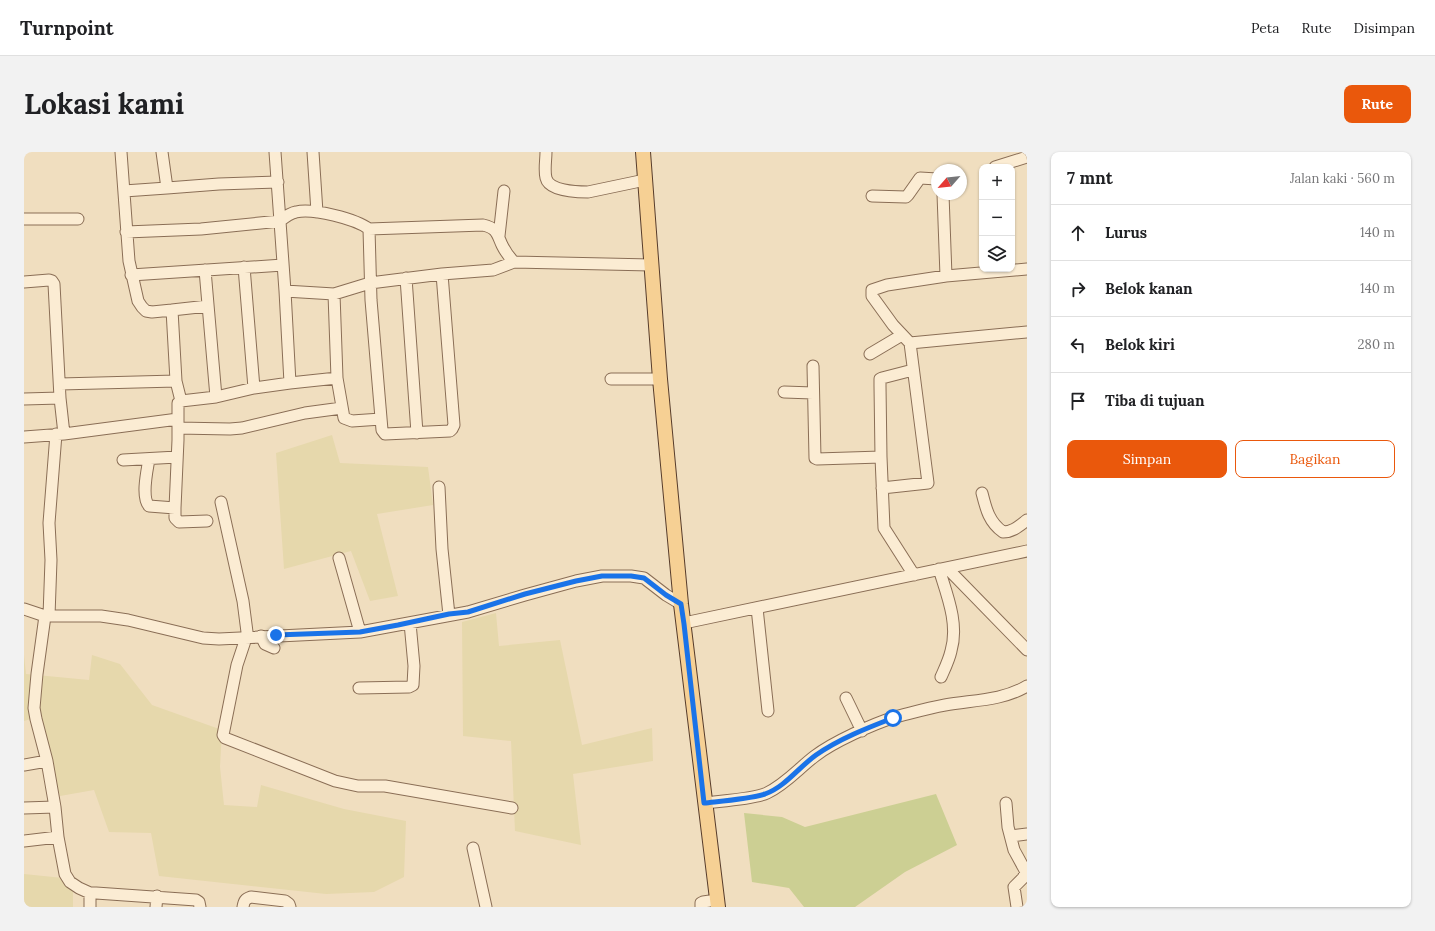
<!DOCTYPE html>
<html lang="id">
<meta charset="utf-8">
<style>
:root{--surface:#fff;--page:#f2f2f2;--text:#202124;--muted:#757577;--line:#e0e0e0;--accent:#ea580c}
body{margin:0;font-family:Lora,serif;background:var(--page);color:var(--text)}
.controls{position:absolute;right:12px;top:12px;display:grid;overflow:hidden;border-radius:8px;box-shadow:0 1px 3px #0004}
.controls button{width:36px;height:36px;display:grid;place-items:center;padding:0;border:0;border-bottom:1px solid var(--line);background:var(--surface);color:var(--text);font:20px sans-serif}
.compass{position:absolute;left:907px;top:12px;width:36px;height:36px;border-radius:50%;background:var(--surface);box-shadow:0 1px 3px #0004;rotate:242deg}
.stop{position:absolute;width:12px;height:12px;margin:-9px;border:3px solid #1a73e8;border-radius:50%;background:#fff}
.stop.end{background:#1a73e8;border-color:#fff;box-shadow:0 1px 4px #0008}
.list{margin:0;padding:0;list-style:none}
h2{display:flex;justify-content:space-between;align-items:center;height:52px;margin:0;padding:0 16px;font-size:17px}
h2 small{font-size:13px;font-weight:400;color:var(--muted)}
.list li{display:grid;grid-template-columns:26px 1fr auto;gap:12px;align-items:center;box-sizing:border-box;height:56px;padding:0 16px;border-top:1px solid var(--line)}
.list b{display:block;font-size:15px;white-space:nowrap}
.list em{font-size:13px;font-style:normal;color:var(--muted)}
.actions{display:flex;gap:8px;padding:12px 16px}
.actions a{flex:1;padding:9px 0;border:1px solid var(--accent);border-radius:8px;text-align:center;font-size:14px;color:var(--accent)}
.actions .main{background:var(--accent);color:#fff}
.icon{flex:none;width:22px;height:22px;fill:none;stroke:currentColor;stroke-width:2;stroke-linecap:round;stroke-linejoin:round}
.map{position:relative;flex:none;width:1003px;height:755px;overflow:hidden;border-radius:8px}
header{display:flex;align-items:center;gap:24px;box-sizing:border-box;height:56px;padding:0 20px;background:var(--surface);border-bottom:1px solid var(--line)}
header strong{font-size:19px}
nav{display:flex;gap:22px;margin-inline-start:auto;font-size:14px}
.intro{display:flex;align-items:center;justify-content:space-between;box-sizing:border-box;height:96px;padding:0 24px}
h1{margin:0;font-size:28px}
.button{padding:10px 18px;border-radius:8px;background:var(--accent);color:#fff;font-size:14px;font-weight:700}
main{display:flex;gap:24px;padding:0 24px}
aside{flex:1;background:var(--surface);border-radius:8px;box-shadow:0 1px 3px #0004}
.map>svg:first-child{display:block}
.farmland{fill:#e6d8ac}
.green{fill:#cccf93}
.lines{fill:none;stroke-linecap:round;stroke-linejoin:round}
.minor-casing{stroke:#8a6e56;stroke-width:13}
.major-casing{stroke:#573c2b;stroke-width:16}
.minor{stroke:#fbecd3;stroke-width:11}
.major{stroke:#f6d094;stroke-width:14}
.route{stroke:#1a73e8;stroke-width:5}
</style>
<header>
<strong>Turnpoint</strong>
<nav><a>Peta</a><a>Rute</a><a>Disimpan</a></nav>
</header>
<div class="intro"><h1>Lokasi kami</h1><a class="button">Rute</a></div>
<main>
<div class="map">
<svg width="1003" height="755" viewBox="0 0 1003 755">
<rect width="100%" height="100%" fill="#f0debf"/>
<!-- farmland -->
<path class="farmland" d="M 308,283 L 316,311 L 404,315 L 409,353 L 353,362 L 374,444 L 346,449 L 327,399 L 260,417 L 252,301 Z
M 472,461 L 475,494 L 536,488 L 558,593 L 628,576 L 629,609 L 549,622 L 557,693 L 491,679 L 487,589 L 439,584 L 438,470 Z
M 0,503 L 2,522 L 65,528 L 68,503 L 96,512 L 128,553 L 198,578 L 196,615 L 200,653 L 233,655 L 237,633 L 320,657 L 382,669 L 380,725 L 350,740 L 302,742 L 135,724 L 127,681 L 85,680 L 70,638 L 36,644 L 13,565 L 0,569 Z
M 0,722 L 49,727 L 49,755 L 0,755 Z"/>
<!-- green -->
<path class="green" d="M 912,642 L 933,693 L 881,720 L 831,755 L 780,755 L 765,736 L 728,730 L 720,661 L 758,665 L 781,675 Z"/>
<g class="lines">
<!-- minor casing -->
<g class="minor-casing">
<path id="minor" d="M 97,0 L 105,109 L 114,149 L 118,155 L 122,159 L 128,160 L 148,158 L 152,229 L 157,249 L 154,251 L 154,288 L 151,356
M 138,0 L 143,36 L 195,32 L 254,30
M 289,0 L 293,60
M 522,0 C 522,8 520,18 522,26 C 525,39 552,40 564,40 L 621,28
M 971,15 L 1003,5
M 100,39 L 143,36
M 919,42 L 922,124
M 848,44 L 882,45 L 884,43 L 896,26 L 913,27
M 0,67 L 54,67
M 345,77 L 347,148 L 358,278 L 361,282 L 426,279 L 428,277 L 430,273 L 418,122 L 469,118 L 490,110 L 627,113
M 102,80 L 177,77 L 256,69 C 261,65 266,61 272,60 C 289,56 332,67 345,77 L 459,73 C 473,76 473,82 478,93 C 481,99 485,105 490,110
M 475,84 L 480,39
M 220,115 L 230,236
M 181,118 L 192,245
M 107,123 L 259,113
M 382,126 L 393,281
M 0,130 L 25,128 L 28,129 L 30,132 L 36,246 L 40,282
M 261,139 L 310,142
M 148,158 L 184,154
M 886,191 L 1003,180
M 846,202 L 878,183
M 789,214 L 791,306 L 793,307 L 857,305
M 889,218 L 858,226 L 856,227 L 856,234 L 857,305 L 860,376 L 890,423
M 313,226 L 310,142 L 346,131 L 418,122
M 587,227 L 636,227
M 266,231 L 313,226 L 320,266 L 328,269 L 357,267
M 36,232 L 152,229
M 760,240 L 789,241
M 0,247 L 36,246
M 157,249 L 192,245 L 230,236 L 266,231 L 261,139 L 251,0
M 154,276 L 206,277 L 218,276 L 281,261 L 318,256
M 0,285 L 40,282 L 154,267
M 125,307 C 123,319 117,345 125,354 L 151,356 L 151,366 L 155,370 L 183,369
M 99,308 L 153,305
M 415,335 L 418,397 L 425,463
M 858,336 L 904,331 L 886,191 L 869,173 L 848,144 L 848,138 L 863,133 L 922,124 L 1003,117
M 958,341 C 962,357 965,370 979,380 C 989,380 995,374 1003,368
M 197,350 L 219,449 L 223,480 L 222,486 L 213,513 L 199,583 L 201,586 L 311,629 L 334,634 L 361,634 L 488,656
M 315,406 L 336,480
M 923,416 L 1003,498
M 915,417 C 923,443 935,472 927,499 C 925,508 921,516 917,525
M 733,456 L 744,559
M 0,457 L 21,464 L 77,464 L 104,468 L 179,486 L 195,487 L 336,480 L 444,460 L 501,443 L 552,429 L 578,424 L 607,424 L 620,426 L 642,443 L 657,452
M 21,464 L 13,522 L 10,556 L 12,567 L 23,609 L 31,655 L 34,685 L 41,722 L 46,730 L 55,736 L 66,741
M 25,464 L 27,408 L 25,371 L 32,282
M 660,471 L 1003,399
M 237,484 L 241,492 L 250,496
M 335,536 L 385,535 L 389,533 L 390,514 L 386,471
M 822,546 L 838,579
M 0,613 L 23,609
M 681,651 C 696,649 731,647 743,641 C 762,632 775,616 791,604 C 809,590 849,572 871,565 C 887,561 904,556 921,553 C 948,548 978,549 1003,534
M 982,651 L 984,675 L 990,698 L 1002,720 L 999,726 L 990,735 L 993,755
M 0,656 L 31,655
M 987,684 L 1003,682
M 0,689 L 34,685
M 449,696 L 462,755
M 66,755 L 66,741 L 72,741 L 172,748 L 175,750 L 176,755
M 132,755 L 133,744
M 219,755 C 220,749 221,747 227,745 L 261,749 L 265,752 L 266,755
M 677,755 L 677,751 L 679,750 L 693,748"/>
</g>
<!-- major casing -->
<g class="major-casing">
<path id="major" d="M 619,0 L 636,227 L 657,452 L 694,755"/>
</g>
<!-- minor -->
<use href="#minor" class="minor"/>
<!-- major -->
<use href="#major" class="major"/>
</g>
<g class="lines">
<!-- route -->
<path class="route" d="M 252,483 L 336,480 L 374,473 L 425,462 L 444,460 L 501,442 L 552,429 L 578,424 L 607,424 L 620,426 L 642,443 L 657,452 L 660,472 L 680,651 C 698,649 725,647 741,642 C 761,635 775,615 792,603 C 815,587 843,576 869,566"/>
</g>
</svg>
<div class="controls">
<button>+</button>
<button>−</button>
<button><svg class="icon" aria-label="layers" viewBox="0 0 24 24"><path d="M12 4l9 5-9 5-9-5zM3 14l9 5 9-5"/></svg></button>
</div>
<svg class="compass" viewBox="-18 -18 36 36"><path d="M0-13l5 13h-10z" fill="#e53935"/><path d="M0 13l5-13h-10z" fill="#757577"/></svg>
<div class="stop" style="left:869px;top:566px"></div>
<div class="stop end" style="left:252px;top:483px"></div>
</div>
<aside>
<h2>7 mnt<small>Jalan kaki · 560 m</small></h2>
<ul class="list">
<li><svg class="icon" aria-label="ahead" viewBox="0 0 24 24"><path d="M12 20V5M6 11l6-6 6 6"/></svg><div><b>Lurus</b></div><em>140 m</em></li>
<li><svg class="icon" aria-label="right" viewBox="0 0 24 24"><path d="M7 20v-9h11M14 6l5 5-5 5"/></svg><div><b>Belok kanan</b></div><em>140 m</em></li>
<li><svg class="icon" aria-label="left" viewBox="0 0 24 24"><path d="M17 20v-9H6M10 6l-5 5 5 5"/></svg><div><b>Belok kiri</b></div><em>280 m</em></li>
<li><svg class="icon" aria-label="arrive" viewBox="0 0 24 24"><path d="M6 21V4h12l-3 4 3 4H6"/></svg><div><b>Tiba di tujuan</b></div></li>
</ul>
<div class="actions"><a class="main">Simpan</a><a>Bagikan</a></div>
</aside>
</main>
